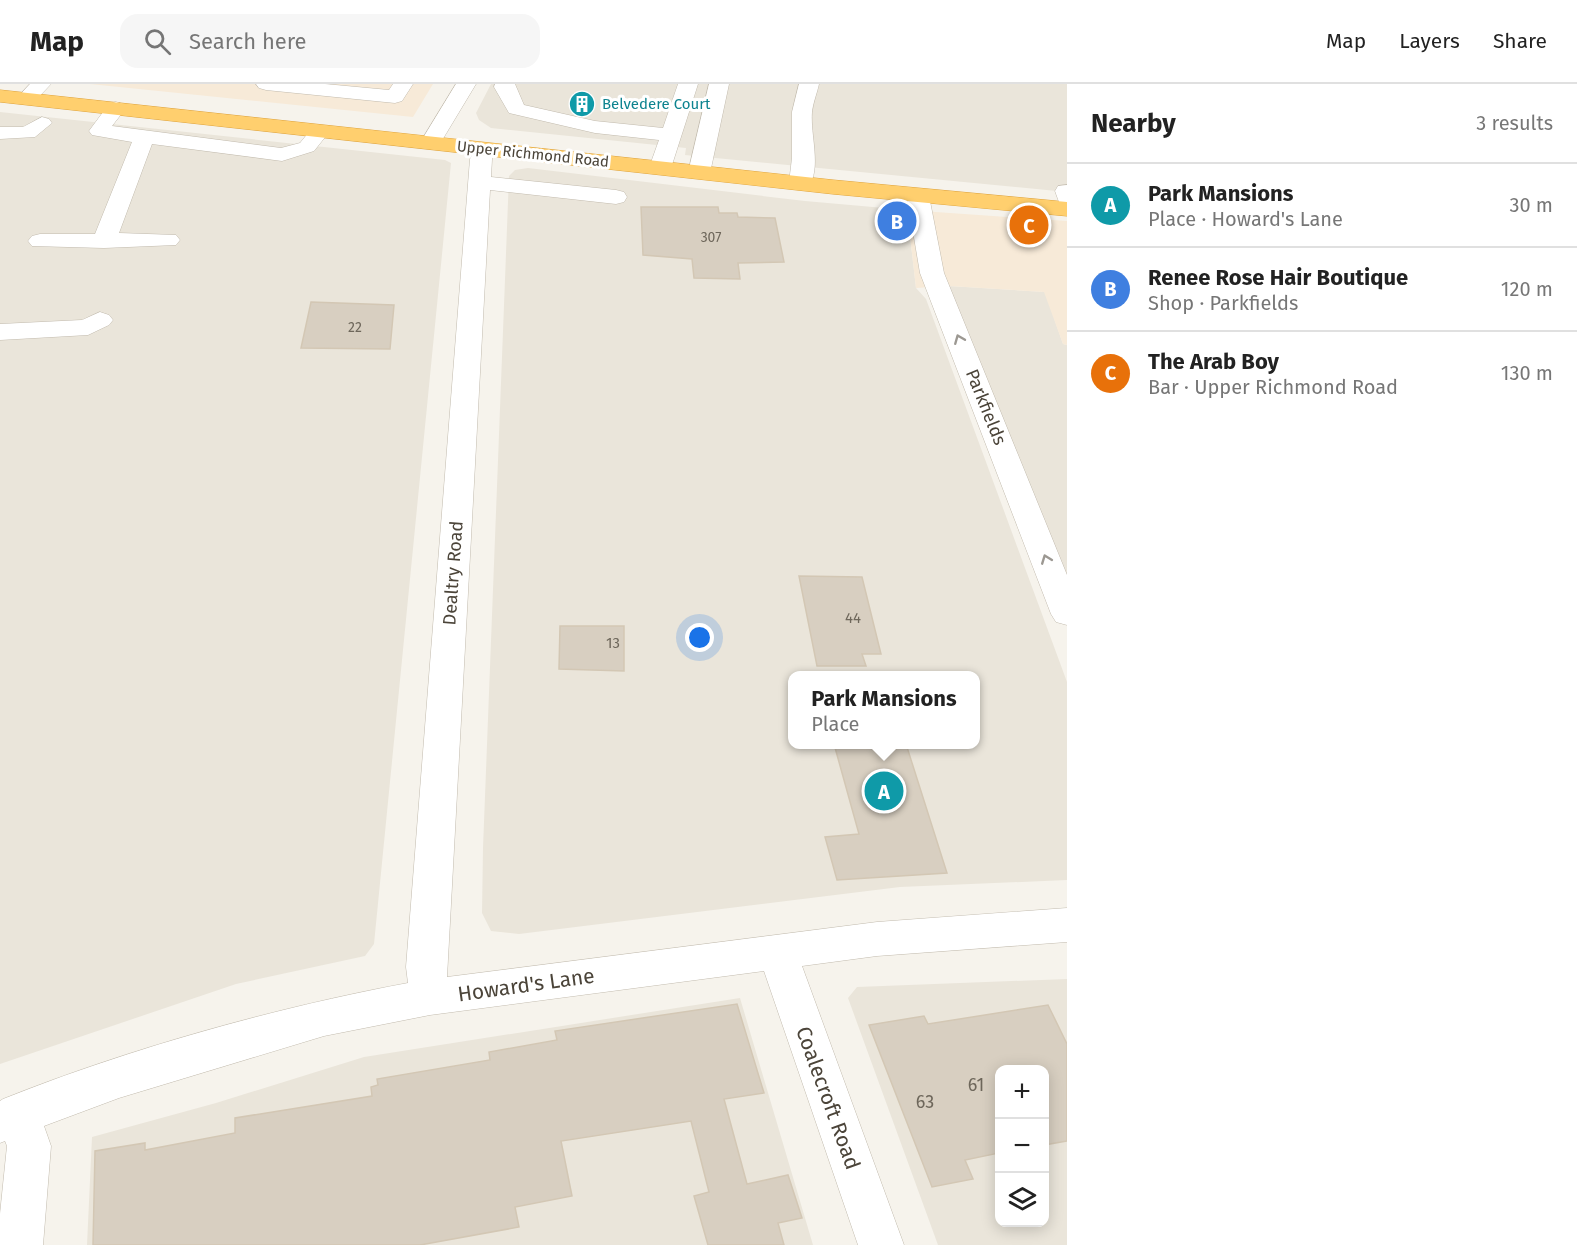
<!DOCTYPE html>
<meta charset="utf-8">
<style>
:root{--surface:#fff;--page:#f6f6f6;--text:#222;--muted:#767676;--line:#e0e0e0;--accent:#fc3f1d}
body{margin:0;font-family:"Fira Sans",sans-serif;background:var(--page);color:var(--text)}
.controls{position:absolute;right:18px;bottom:18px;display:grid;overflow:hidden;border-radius:12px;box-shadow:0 3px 15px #0003}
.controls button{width:54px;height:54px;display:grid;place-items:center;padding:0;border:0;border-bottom:2px solid var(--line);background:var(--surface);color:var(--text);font:30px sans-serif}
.you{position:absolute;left:700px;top:554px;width:21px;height:21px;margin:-15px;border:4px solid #fff;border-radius:50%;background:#1a73e8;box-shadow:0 0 0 9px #1a73e833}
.badge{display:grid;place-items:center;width:39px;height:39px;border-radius:50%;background:var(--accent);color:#fff;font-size:20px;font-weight:700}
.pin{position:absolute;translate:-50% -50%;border:3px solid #fff;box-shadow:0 2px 6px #0006}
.popup{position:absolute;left:788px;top:587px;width:192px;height:78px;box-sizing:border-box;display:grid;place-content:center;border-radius:12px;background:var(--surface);filter:drop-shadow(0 2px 4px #0005);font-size:20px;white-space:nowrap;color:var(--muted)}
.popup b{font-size:22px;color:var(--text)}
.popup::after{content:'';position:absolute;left:50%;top:100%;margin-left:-12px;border:12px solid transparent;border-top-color:var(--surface)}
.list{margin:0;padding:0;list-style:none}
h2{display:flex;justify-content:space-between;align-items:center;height:78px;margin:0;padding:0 24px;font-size:26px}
h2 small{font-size:20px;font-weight:400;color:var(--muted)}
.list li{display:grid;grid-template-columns:39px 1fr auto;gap:18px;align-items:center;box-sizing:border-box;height:84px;padding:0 24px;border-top:2px solid var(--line)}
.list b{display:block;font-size:22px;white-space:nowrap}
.list p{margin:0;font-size:20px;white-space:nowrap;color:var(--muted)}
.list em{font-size:20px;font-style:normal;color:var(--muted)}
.icon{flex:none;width:33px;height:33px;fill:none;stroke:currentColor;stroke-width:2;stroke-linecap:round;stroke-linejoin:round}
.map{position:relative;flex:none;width:1067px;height:1161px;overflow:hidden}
header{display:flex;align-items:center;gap:36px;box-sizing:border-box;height:84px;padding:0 30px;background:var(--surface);border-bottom:2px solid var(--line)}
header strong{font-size:28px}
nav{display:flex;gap:33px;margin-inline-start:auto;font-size:21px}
.search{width:420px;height:54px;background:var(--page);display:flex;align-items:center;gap:15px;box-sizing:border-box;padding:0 21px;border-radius:18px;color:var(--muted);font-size:22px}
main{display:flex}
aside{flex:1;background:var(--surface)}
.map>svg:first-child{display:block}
.residential{fill:#eae5da;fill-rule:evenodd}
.commercial{fill:#f7ead8}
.building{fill:#d8cfc1;stroke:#d3c7b4;stroke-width:1.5}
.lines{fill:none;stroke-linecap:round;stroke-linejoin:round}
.minor-casing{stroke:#c2bbae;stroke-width:1}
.highway-casing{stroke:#e0a43c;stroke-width:1}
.minor{fill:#fff;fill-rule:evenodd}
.highway{fill:#ffcf6e;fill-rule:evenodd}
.oneway{stroke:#9c9892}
.labels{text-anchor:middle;stroke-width:6;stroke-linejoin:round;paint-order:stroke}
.far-number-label{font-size:14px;fill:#6e675b}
.far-culture-label{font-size:15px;fill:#0d838f;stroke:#fff;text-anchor:start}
.far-street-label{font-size:15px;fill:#4b4439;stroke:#fff}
.number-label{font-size:15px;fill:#6e675b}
.street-label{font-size:18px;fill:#4b4439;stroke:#fff}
.near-number-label{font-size:18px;fill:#6e675b}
.near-street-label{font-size:21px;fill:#4b4439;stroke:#fff}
</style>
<header>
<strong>Map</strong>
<div class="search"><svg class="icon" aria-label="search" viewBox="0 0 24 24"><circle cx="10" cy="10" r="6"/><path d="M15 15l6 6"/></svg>Search here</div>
<nav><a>Map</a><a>Layers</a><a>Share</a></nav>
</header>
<main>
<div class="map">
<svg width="1067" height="1161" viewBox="0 0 1067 1161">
<rect width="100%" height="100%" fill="#f6f3ec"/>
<!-- residential -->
<path class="residential" d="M 491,0 L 1067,0 L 1067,108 L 685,71 L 686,64 L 491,44 L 479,36 L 476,29 Z
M 0,28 L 445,76 L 451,79 L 374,860 L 365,872 L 236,900 L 0,980 Z
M 528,84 L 805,117 L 907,126 L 916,204 L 926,215 L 1067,598 L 1067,796 L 900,803 L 519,850 L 491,847 L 482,829 L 483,764 L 509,92 L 515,86 ZM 792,592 L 976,592 L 976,660 L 792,660 Z
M 949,202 L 1045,208 L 1063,260 L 1067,261 L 1067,495 Z
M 1067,895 L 1067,1161 L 938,1161 L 848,914 L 857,903 ZM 999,986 L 1044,986 L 1044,1138 L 999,1138 Z
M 740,914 L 813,1161 L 87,1161 L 92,1053 L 216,1019 L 364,973 Z"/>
<!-- commercial -->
<path class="commercial" d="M 90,0 L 433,0 L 413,33 Z
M 907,126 L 1067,137 L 1067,261 L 1063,260 L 1044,208 L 949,202 L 916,204 Z"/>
<!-- building -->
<path class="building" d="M 641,123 L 718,123 L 719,129 L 737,129 L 738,133 L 775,134 L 784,178 L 738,179 L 740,195 L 694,194 L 692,175 L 643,171 Z
M 311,218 L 394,221 L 390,265 L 301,264 Z
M 799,492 L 862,493 L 881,570 L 862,570 L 866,582 L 817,582 Z
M 560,542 L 624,542 L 624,587 L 559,585 Z
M 834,660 L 906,660 L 947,789 L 837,796 L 825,753 L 859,750 Z
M 737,920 L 764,1009 L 724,1015 L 747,1100 L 788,1091 L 802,1134 L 778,1139 L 784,1161 L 708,1161 L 694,1112 L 709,1108 L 691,1037 L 561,1057 L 572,1112 L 515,1123 L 519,1143 L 420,1161 L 93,1161 L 95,1067 L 145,1059 L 145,1066 L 235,1049 L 235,1034 L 372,1012 L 371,1003 L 378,1001 L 377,995 L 490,976 L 489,968 L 557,956 L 555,947 Z
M 1048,921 L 1067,960 L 1067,1057 L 1044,1061 L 1044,986 L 999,986 L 999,1069 L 965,1076 L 973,1095 L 932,1103 L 869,941 L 924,932 L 928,940 Z"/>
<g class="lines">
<!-- minor casing -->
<g class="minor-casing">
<path id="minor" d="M 30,0 L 51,0 L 33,19 L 19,19 L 16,15 Z
M 256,0 L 325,0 L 389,6 L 393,0 L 413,0 L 402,17 L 395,19 L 266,6 L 259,4 Z
M 456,0 L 476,0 L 438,63 L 424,63 L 420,59 Z
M 495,0 L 515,0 L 524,21 L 595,37 L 663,44 L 678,0 L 698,0 L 671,84 L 668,89 L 652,89 L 649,84 L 659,56 L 595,49 L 509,29 L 494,3 Z
M 709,0 L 729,0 L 710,89 L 707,94 L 691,94 L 688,89 Z
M 799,0 L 819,0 C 817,9 813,19 812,28 C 810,51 822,84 808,104 L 792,104 L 789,99 L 792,74 L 792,28 Z
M 116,18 L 123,20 L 126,24 L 112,42 L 281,64 L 300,59 L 313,43 L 327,43 L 330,47 L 314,67 L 282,77 L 152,60 L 119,149 L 176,151 L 180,156 L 176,161 L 104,164 L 32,162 L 28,157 L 32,152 L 40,150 L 95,150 L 132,58 L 92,51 L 89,47 L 109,20 Z
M 42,33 L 49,35 L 52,39 L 35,53 L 0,55 L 0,43 L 23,43 Z
M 486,59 L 494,60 L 497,65 L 492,75 L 491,93 L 616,106 L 624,108 L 627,113 L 624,118 L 616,120 L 490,106 L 447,893 L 877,838 L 1067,824 L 1067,858 L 877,872 L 802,882 L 904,1161 L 858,1161 L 764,887 L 430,931 L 324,952 L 119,1014 L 44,1042 L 51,1062 L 43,1161 L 0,1161 L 0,1130 L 7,1062 L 5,1057 L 0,1059 L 0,1017 L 3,1015 C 128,965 274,924 408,899 L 406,883 L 470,75 L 478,60 Z
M 1067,101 L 1067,120 L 1059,118 L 1055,107 L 1058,102 Z
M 918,105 L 926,107 L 929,112 L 944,189 L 1067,491 L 1067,541 L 1056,538 L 1051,530 L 920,189 L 907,112 L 910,107 Z
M 100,228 L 109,231 L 113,236 L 109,241 L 88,251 L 0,256 L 0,240 L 82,236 Z"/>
</g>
<!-- highway casing -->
<g class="highway-casing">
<path id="highway" d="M 0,6 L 833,96 L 1067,118 L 1067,132 L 833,110 L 0,18 Z"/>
</g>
<!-- minor -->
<use href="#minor" class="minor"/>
<!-- highway -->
<use href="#highway" class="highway"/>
</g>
<!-- one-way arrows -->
<defs><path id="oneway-chevron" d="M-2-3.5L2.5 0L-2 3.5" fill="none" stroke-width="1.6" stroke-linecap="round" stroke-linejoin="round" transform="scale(1.5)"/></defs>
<g class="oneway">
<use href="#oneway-chevron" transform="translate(959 255) rotate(-112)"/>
<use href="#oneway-chevron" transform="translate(1046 475) rotate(-111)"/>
</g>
<!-- icons -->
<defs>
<g id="building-disc" transform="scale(1.35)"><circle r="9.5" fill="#0f9aa8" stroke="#fff"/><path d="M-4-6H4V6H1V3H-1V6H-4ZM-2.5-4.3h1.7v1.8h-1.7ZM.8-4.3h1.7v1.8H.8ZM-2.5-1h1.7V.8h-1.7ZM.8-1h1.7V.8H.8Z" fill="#fff"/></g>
</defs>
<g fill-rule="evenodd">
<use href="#building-disc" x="582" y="20"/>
</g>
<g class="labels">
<!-- far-number labels -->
<g class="far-number-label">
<text x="711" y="158">307</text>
<text x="355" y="248">22</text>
</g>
<!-- far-culture labels -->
<g class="far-culture-label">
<text x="602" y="25">Belvedere Court</text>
</g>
<!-- far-street labels -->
<g class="far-street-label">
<text transform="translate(533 70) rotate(6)" y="5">Upper Richmond Road</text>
</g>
<!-- number labels -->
<g class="number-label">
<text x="853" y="539">44</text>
<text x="613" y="564">13</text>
</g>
<!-- street labels -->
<g class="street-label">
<text transform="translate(986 323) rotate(68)" y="6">Parkfields</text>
<text transform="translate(453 489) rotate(-86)" y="6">Dealtry Road</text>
</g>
<!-- near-number labels -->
<g class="near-number-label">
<text x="976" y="1007">61</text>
<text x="925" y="1024">63</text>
</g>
<!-- near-street labels -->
<g class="near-street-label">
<text transform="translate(526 901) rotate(-8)" y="7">Howard's Lane</text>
<text transform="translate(828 1014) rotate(70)" y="7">Coalecroft Road</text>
</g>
</g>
</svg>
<div class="controls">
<button>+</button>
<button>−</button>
<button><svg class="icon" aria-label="layers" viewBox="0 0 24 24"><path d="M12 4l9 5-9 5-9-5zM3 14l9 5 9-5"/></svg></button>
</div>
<div class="you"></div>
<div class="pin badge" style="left:884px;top:707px;background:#0f9aa8">A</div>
<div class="popup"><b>Park Mansions</b>Place</div>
<div class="pin badge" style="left:897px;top:137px;background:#3f7fe0">B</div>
<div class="pin badge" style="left:1029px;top:141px;background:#e8710a">C</div>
</div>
<aside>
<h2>Nearby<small>3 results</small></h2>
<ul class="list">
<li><span class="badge" style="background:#0f9aa8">A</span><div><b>Park Mansions</b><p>Place · Howard's Lane</p></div><em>30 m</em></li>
<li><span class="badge" style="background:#3f7fe0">B</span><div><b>Renee Rose Hair Boutique</b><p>Shop · Parkfields</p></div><em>120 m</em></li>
<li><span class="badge" style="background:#e8710a">C</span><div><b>The Arab Boy</b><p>Bar · Upper Richmond Road</p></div><em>130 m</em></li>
</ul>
</aside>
</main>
